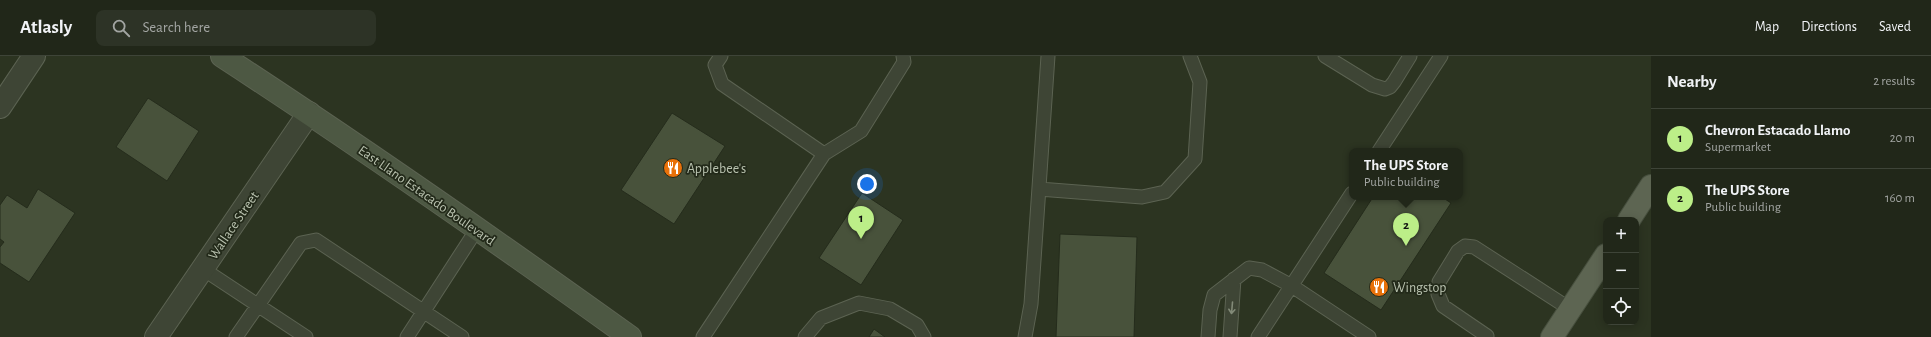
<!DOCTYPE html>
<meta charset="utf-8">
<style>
:root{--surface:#212719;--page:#2d3326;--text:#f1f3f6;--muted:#a2a5a2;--line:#3e4438;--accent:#bcee88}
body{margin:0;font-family:"Alegreya Sans",sans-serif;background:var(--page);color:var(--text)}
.controls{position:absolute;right:12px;bottom:12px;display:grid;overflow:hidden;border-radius:8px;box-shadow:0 2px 10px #0003}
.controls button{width:36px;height:36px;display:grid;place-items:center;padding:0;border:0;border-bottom:1px solid var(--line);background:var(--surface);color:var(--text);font:20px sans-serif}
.you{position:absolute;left:867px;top:128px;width:14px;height:14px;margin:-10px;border:3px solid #fff;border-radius:50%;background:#1a73e8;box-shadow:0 0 0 6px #1a73e833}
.badge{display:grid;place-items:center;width:26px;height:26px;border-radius:50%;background:var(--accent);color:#111;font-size:13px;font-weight:700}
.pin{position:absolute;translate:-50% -33px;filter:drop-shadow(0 1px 2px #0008)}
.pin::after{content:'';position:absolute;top:21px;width:14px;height:12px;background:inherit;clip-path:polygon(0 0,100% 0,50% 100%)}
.popup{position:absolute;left:1349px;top:92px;width:114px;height:52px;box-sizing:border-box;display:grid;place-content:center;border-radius:8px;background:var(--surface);filter:drop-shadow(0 1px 3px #0005);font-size:13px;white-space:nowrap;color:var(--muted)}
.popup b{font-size:15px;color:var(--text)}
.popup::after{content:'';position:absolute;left:50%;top:100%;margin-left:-8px;border:8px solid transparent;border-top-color:var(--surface)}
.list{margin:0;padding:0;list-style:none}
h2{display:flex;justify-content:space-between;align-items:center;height:52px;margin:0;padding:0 16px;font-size:17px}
h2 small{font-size:13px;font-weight:400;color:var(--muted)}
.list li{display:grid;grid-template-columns:26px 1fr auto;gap:12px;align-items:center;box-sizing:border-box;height:60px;padding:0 16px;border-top:1px solid var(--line)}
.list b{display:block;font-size:15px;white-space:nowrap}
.list p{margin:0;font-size:13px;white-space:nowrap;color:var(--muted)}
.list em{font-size:13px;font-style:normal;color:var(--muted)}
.icon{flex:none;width:22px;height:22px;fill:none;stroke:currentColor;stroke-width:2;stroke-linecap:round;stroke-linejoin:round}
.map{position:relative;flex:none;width:1651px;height:281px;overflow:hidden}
header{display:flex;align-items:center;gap:24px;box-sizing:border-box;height:56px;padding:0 20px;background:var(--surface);border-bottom:1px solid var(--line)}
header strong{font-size:19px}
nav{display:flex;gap:22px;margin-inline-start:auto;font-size:14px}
.search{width:280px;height:36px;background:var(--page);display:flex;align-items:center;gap:10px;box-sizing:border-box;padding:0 14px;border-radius:8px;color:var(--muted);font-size:15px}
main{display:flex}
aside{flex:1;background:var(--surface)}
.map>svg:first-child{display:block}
.building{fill:#48523b;stroke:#252c1c}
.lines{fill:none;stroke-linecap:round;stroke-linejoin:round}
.lane-casing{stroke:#5c6352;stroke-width:15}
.street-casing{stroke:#5c6352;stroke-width:24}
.secondary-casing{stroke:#5c6352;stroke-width:24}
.primary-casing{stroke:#474f3e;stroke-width:24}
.lane{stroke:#3e4535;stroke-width:13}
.street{stroke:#3e4535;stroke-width:22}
.secondary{stroke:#4d5843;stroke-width:22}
.primary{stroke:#5d6552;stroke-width:22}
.oneway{stroke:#828a78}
.labels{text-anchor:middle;stroke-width:3.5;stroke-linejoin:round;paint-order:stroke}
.poi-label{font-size:14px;fill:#b9c2af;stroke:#232a1a;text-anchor:start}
.street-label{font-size:14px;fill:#b9c2af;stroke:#232a1a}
</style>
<header>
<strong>Atlasly</strong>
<div class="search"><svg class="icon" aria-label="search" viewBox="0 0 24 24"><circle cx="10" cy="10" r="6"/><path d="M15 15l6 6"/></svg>Search here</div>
<nav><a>Map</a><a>Directions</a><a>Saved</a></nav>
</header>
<main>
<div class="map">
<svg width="1651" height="281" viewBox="0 0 1651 281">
<rect width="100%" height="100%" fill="#2c3421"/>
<!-- building -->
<path class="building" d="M 148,42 L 199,75 L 167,125 L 116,91 Z
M 672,57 L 725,90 L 674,168 L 621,134 Z
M 38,133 L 75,157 L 29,226 L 0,207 L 0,191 L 4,186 L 0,183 L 0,149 L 7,139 L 27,152 Z
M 862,137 L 903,164 L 861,229 L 819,202 Z
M 1373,141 L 1442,141 L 1451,147 L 1381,254 L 1324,217 Z
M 1060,178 L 1137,181 L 1134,281 L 1056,281 Z
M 874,273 L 885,281 L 869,281 Z"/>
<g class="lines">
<!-- lane casing -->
<g class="lane-casing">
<path id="lane" d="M 721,0 L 715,9 L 722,28 L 824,98
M 1325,0 L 1372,29 L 1385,33 L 1390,31 L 1394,26 L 1410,0
M 1379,95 L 1441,0
M 1039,133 L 1142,141 L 1165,136 L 1195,103 L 1200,26 L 1190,0
M 203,213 L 306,281
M 1487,280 L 1443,250 L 1438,238 L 1439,226 L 1458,195 L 1465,190 L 1474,191 L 1570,253
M 236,281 L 301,187 L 316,184 L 462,281
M 407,281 L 477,173
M 703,281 L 824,98 L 861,75 L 904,6 L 903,0
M 805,281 L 821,262 L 859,247 L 890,253 L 917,269 L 924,281
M 1025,281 L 1031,248 L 1048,0
M 1208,281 L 1210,254 L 1214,239 L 1249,212 L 1262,214 L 1292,230 L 1369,281
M 1230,281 L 1234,223
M 1258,281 L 1352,137"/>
</g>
<!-- street casing -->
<g class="street-casing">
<path id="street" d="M 0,51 L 34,0
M 156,281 L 309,57"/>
</g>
<!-- secondary casing -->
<g class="secondary-casing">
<path id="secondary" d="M 222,0 C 360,90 496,185 630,281"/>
</g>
<!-- primary casing -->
<g class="primary-casing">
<path id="primary" d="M 1629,164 L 1651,130
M 1552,281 L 1606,199"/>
</g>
<!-- lane -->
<use href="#lane" class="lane"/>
<!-- street -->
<use href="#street" class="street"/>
<!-- secondary -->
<use href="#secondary" class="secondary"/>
<!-- primary -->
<use href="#primary" class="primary"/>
</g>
<!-- one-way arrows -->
<defs><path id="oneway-shaft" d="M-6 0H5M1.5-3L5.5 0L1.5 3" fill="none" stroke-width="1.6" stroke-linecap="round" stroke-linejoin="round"/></defs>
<use class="oneway" href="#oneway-shaft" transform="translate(1232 252) rotate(95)"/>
<!-- icons -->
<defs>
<g id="restaurant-disc" transform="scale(1)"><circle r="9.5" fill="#e8710a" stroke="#232a1a"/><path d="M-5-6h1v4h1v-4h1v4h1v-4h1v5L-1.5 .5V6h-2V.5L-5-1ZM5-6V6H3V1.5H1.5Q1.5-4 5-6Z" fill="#fff"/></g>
</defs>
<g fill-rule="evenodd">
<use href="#restaurant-disc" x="673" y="112"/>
<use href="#restaurant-disc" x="1379" y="231"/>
</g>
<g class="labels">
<!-- poi labels -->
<g class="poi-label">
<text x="687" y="117">Applebee's</text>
<text x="1393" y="236">Wingstop</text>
</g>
<!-- street labels -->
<g class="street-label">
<text transform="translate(427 139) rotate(35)" y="5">East Llano Estacado Boulevard</text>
<text transform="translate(233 169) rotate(-56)" y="5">Wallace Street</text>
</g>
</g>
</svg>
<div class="controls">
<button>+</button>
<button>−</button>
<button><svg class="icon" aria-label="locate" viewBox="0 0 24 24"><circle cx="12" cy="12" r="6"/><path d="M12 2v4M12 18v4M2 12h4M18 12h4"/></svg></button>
</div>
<div class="you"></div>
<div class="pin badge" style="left:861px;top:183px">1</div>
<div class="pin badge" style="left:1406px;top:190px">2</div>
<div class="popup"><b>The UPS Store</b>Public building</div>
</div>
<aside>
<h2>Nearby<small>2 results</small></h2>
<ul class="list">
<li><span class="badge">1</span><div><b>Chevron Estacado Llamo</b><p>Supermarket</p></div><em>20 m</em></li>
<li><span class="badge">2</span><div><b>The UPS Store</b><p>Public building</p></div><em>160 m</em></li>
</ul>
</aside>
</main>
